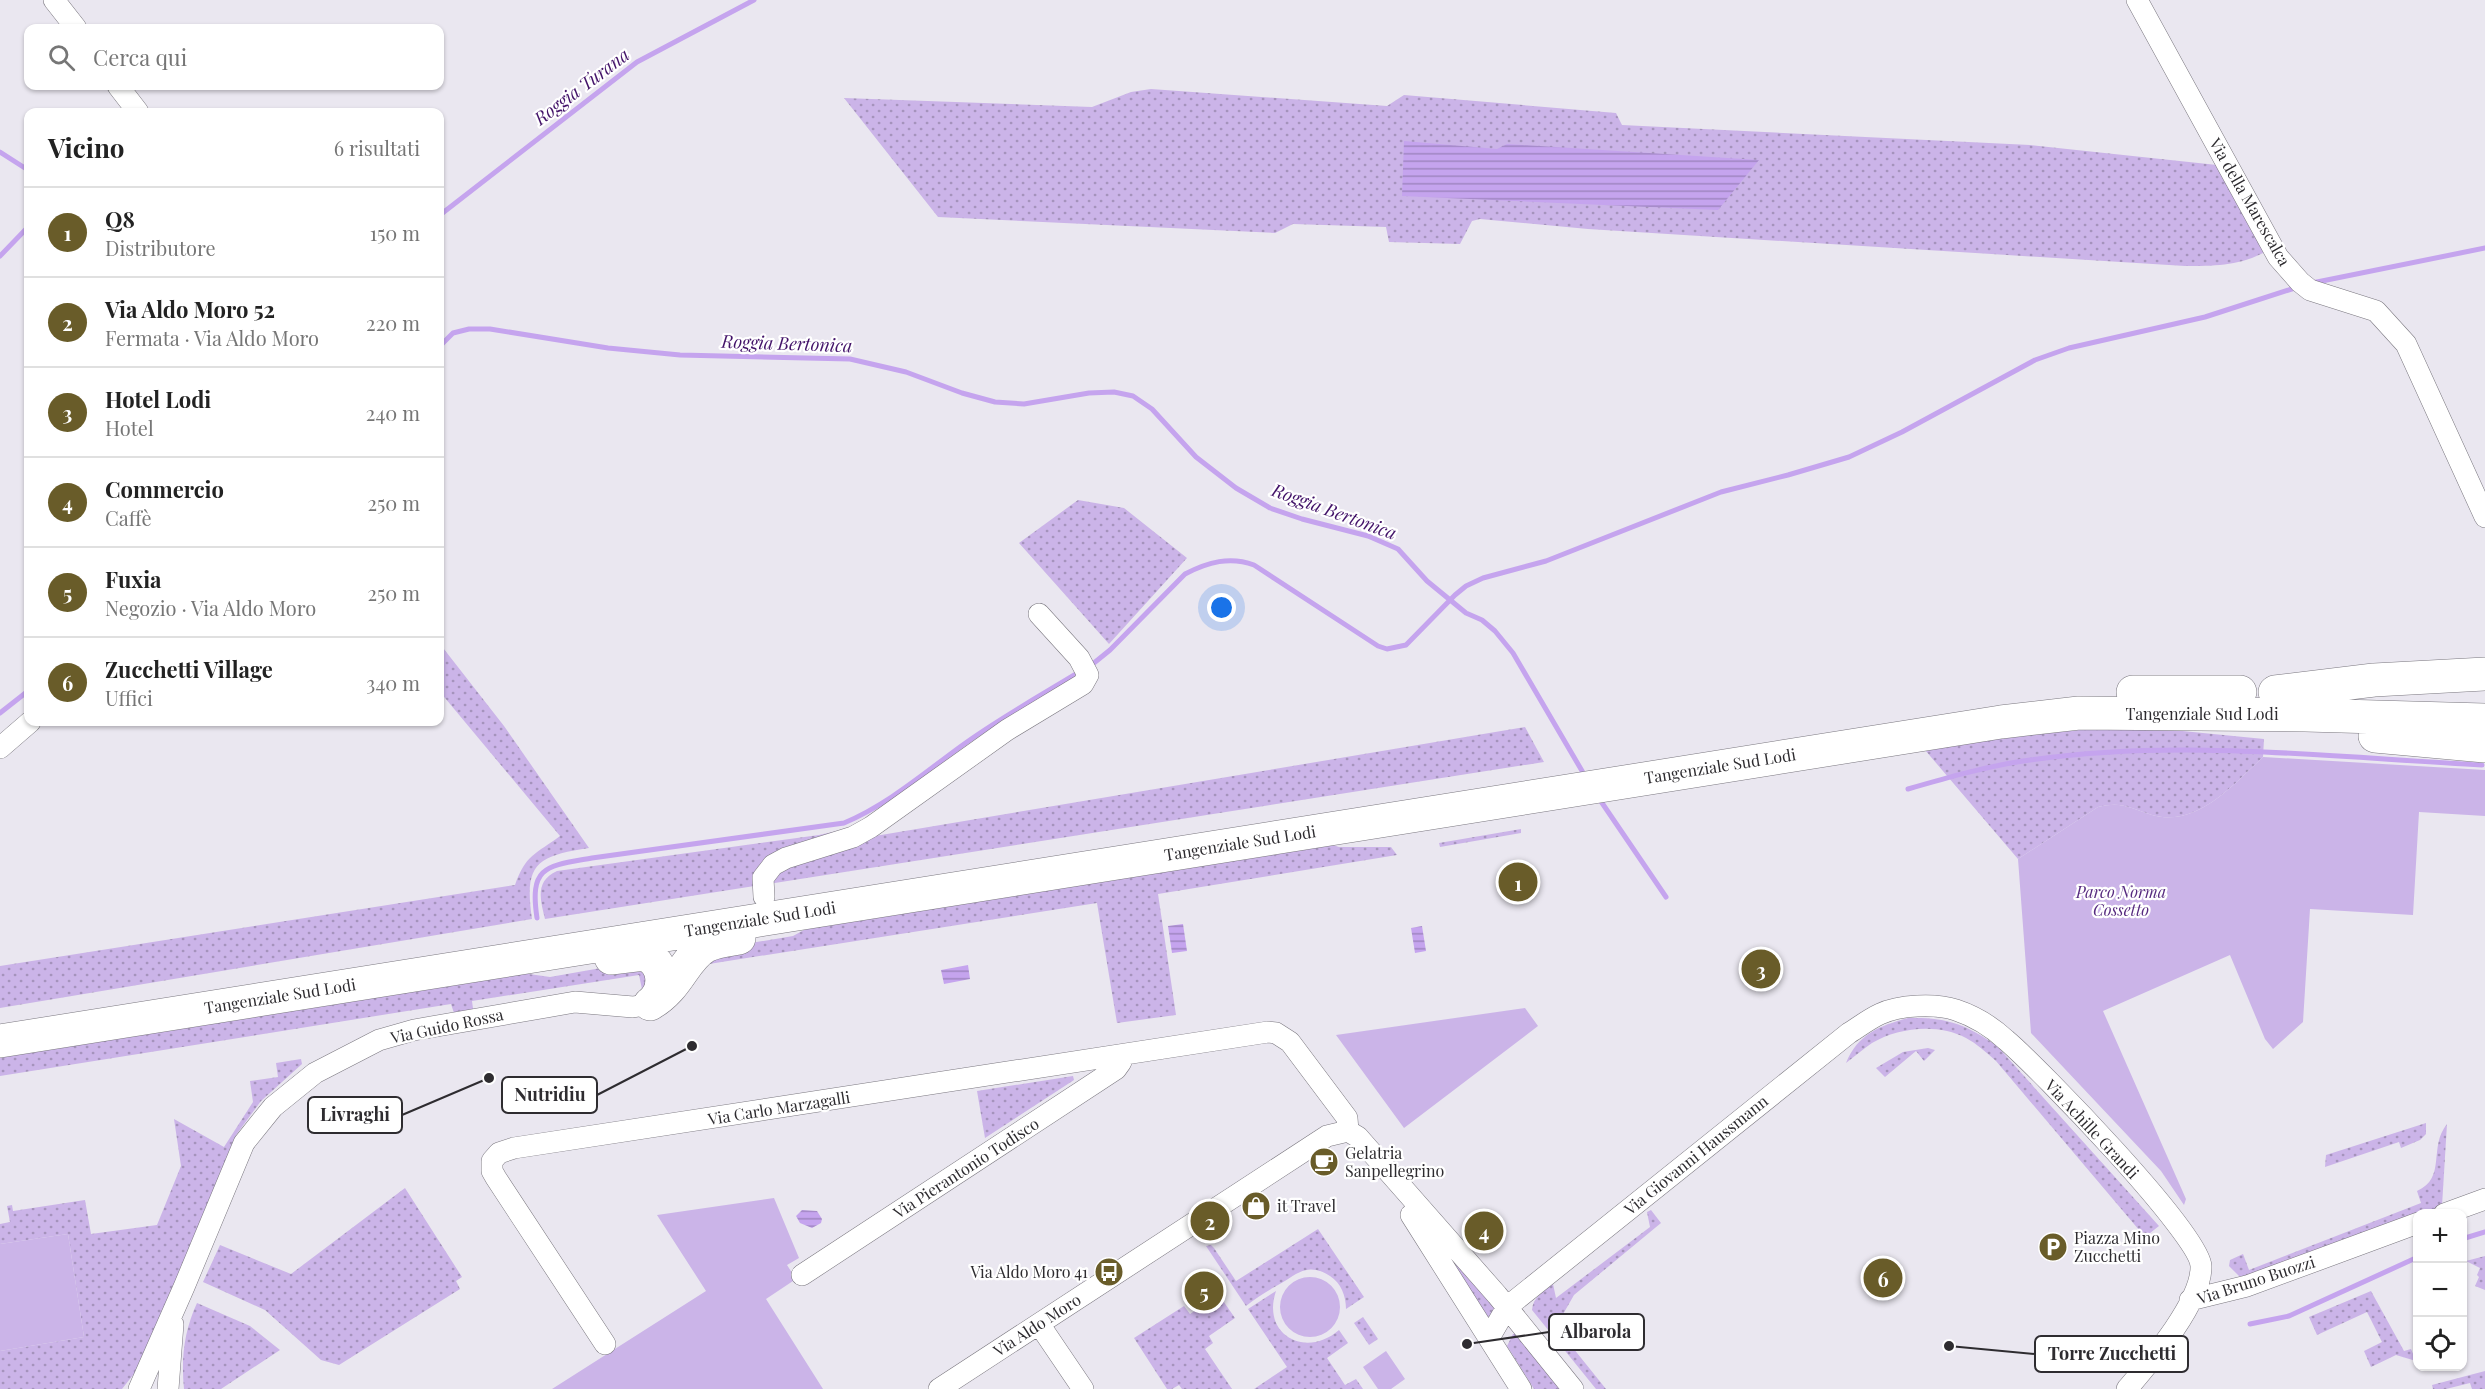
<!DOCTYPE html>
<html lang="it">
<meta charset="utf-8">
<style>
:root{--surface:#fff;--page:#f6f6f6;--text:#222;--muted:#767676;--line:#e0e0e0;--accent:#695c29}
body{margin:0;font-family:"Playfair Display",serif;background:var(--page);color:var(--text)}
.controls{position:absolute;right:18px;bottom:18px;display:grid;overflow:hidden;border-radius:12px;box-shadow:0 2px 4px #0004}
.controls button{width:54px;height:54px;display:grid;place-items:center;padding:0;border:0;border-bottom:2px solid var(--line);background:var(--surface);color:var(--text);font:30px sans-serif}
.you{position:absolute;left:1222px;top:608px;width:21px;height:21px;margin:-15px;border:4px solid #fff;border-radius:50%;background:#1a73e8;box-shadow:0 0 0 9px #1a73e833}
.badge{display:grid;place-items:center;width:39px;height:39px;border-radius:50%;background:var(--accent);color:#fff;font-size:20px;font-weight:700}
.pin{position:absolute;translate:-50% -50%;border:3px solid #fff;box-shadow:0 2px 6px #0006}
.list{margin:0;padding:0;list-style:none}
h2{display:flex;justify-content:space-between;align-items:center;height:78px;margin:0;padding:0 24px;font-size:26px}
h2 small{font-size:20px;font-weight:400;color:var(--muted)}
.list li{display:grid;grid-template-columns:39px 1fr auto;gap:18px;align-items:center;box-sizing:border-box;height:90px;padding:0 24px;border-top:2px solid var(--line)}
.list b{display:block;font-size:22px;white-space:nowrap}
.list p{margin:0;font-size:20px;white-space:nowrap;color:var(--muted)}
.list em{font-size:20px;font-style:normal;color:var(--muted)}
.icon{flex:none;width:33px;height:33px;fill:none;stroke:currentColor;stroke-width:2;stroke-linecap:round;stroke-linejoin:round}
.map{position:relative;flex:none;width:2485px;height:1389px;overflow:hidden}
.search{position:absolute;background:var(--surface);box-shadow:0 2px 4px #0004;left:24px;top:24px;width:420px;height:66px;display:flex;align-items:center;gap:15px;box-sizing:border-box;padding:0 21px;border-radius:12px;color:var(--muted);font-size:22px}
.panel{position:absolute;background:var(--surface);box-shadow:0 2px 4px #0004;left:24px;top:108px;width:420px;height:618px;border-radius:12px}
.map>svg:first-child{display:block}
.grass{fill:url(#grass-dots)}
.park{fill:#cbb4e8}
.water{fill:url(#water-rules)}
.lines{fill:none;stroke-linecap:round;stroke-linejoin:round}
.stream{stroke:#c5a4ee;stroke-width:5}
.street-casing{stroke:#7a777f;stroke-width:22}
.highway-casing{stroke:#7a777f;stroke-width:34}
.street{stroke:#fff;stroke-width:21}
.highway{stroke:#fff;stroke-width:33}
.labels{text-anchor:middle;stroke-width:4.5;stroke-linejoin:round;paint-order:stroke}
.street-label{font-size:16px;fill:#2e2c30;stroke:#fff}
.park-label{font-size:16px;font-style:italic;fill:#562a7f;stroke:#fff}
.poi-label{font-size:16px;fill:#2e2c30;stroke:#fff;text-anchor:start}
.water-label{font-size:18px;font-style:italic;fill:#431369;stroke:#fff}
.leader{fill:none;stroke:#2e2c30;stroke-width:2}
.callout-dot{fill:#2e2c30;stroke:#fff;stroke-width:2}
.callout{fill:#fff;stroke:#2e2c30;stroke-width:2}
.callout-label{font-size:18px;text-anchor:middle;font-weight:bold;fill:#2e2c30}
</style>
<div class="map">
<svg width="2485" height="1389" viewBox="0 0 2485 1389">
<defs>
<pattern id="grass-dots" width="8" height="8" patternUnits="userSpaceOnUse" patternTransform="scale(1.5)"><rect width="8" height="8" fill="#cbb4e8"/><path d="M2 2h.1M6 6h.1" fill="none" stroke="#a593bc" stroke-width="1.8" stroke-linecap="round"/></pattern>
<pattern id="water-rules" width="6" height="5" patternUnits="userSpaceOnUse" patternTransform="scale(1.5)"><rect width="6" height="5" fill="#c5a4ee"/><path d="M0 2.5h6" fill="none" stroke="#a086c1"/></pattern>
</defs>
<rect width="100%" height="100%" fill="#eae7f0"/>
<!-- grass -->
<path class="grass" d="M 1151,89 L 1387,106 L 1404,95 L 1616,113 L 1622,125 L 2030,145 L 2217,165 L 2265,252 C 2239,266 2215,266 2185,266 L 1588,229 L 1480,219 L 1472,221 L 1460,244 L 1389,242 L 1386,227 L 1293,224 L 1275,233 L 938,217 L 844,98 L 1092,107 L 1131,92 Z
M 1078,500 L 1124,508 L 1187,558 L 1109,644 L 1019,543 Z
M 440,644 L 504,726 L 589,848 C 536,856 524,864 532,919 L 0,1008 L 0,966 L 515,885 C 526,854 536,854 560,836 L 440,692 Z
M 1525,727 L 1544,762 L 545,919 C 540,899 535,881 557,871 L 819,835 L 855,827 L 875,836 Z
M 2103,728 L 2152,728 L 2264,739 L 2263,757 C 2234,784 2197,828 2152,815 C 2130,808 2122,801 2098,807 L 2018,859 L 1925,750 L 2012,736 Z
M 1521,829 L 1521,833 L 1440,847 L 1439,843 Z
M 1321,841 L 1339,847 L 1391,847 L 1397,855 L 1158,894 L 1176,1015 L 1117,1023 L 1097,903 L 709,964 L 727,947 L 793,936 L 822,920 Z
M 635,962 L 650,969 L 643,994 L 639,975 L 472,1001 L 474,1016 L 456,1019 L 451,1004 L 0,1076 L 0,1055 L 522,973 L 550,977 Z
M 1908,1018 C 1946,1017 1966,1024 1997,1046 L 2159,1226 L 2145,1237 L 1996,1061 C 1986,1052 1977,1044 1966,1038 C 1939,1023 1898,1027 1872,1043 C 1863,1049 1855,1056 1846,1063 C 1858,1034 1879,1026 1908,1018 Z
M 1928,1048 L 1935,1050 L 1924,1061 L 1916,1051 L 1885,1077 L 1876,1068 L 1903,1052 Z
M 301,1059 L 302,1064 L 261,1101 L 236,1135 L 141,1365 L 122,1389 L 0,1389 L 0,1351 L 84,1337 L 68,1234 L 0,1244 L 0,1224 L 10,1222 L 7,1206 L 12,1205 L 13,1211 L 85,1200 L 91,1234 L 157,1225 L 181,1166 L 174,1119 L 224,1147 L 253,1102 L 250,1081 L 278,1077 L 276,1063 Z
M 1073,1076 L 1074,1080 L 985,1138 L 977,1091 Z
M 2426,1123 L 2426,1134 L 2420,1140 L 2401,1148 L 2399,1142 L 2325,1167 L 2326,1155 Z
M 2447,1124 L 2442,1206 L 2241,1278 L 2229,1266 L 2230,1260 L 2243,1254 L 2249,1270 L 2421,1203 L 2417,1191 C 2447,1178 2428,1147 2447,1124 Z
M 405,1188 L 462,1277 L 456,1281 L 460,1289 L 339,1365 L 321,1360 L 265,1310 L 203,1282 L 220,1245 L 291,1274 Z
M 1651,1210 L 1661,1223 L 1574,1295 L 1562,1316 L 1561,1324 L 1565,1338 L 1606,1389 L 1596,1389 L 1532,1310 C 1533,1297 1543,1292 1553,1284 L 1556,1298 L 1650,1227 L 1647,1212 Z
M 1318,1229 L 1364,1297 L 1346,1309 C 1346,1296 1341,1283 1330,1276 C 1306,1261 1297,1275 1278,1285 C 1267,1291 1256,1298 1246,1306 L 1206,1246 L 1211,1245 L 1214,1248 L 1236,1281 Z
M 1441,1245 L 1498,1311 L 1492,1325 Z
M 2485,1256 L 2485,1295 L 2485,1290 L 2475,1286 L 2479,1277 L 2477,1275 L 2480,1268 L 2466,1261 Z
M 1276,1291 C 1261,1335 1306,1359 1339,1330 L 1348,1343 L 1327,1358 L 1345,1385 L 1356,1379 L 1363,1389 L 1254,1389 L 1287,1367 L 1248,1309 Z
M 2371,1291 L 2404,1351 L 2411,1349 L 2416,1361 L 2396,1355 L 2371,1367 L 2364,1351 L 2382,1342 L 2367,1312 L 2317,1335 L 2309,1317 Z
M 1219,1295 L 1235,1318 L 1209,1336 L 1213,1343 L 1205,1349 L 1232,1389 L 1182,1389 L 1179,1385 L 1172,1389 L 1167,1389 L 1134,1338 L 1184,1306 L 1190,1314 Z
M 197,1303 L 250,1326 L 280,1350 L 221,1389 L 184,1389 C 181,1359 184,1331 197,1303 Z
M 1363,1317 L 1378,1339 L 1369,1345 L 1354,1323 Z
M 1517,1333 L 1561,1389 L 1534,1389 L 1507,1346 L 1513,1334 Z
M 2485,1371 L 2485,1389 L 2472,1389 L 2470,1383 L 2446,1389 L 2433,1389 L 2432,1385 Z"/>
<!-- park -->
<path class="park" d="M 2263,757 L 2485,770 L 2485,816 L 2419,812 L 2413,915 L 2310,909 L 2303,1022 L 2273,1049 L 2265,1039 L 2230,955 L 2103,1011 L 2186,1199 L 2184,1205 L 2161,1171 L 2031,1033 L 2018,859 L 2098,807 C 2122,801 2130,808 2152,815 C 2197,828 2234,784 2263,757 Z
M 1525,1008 L 1538,1026 L 1404,1128 L 1336,1035 Z
M 774,1198 L 799,1258 L 787,1265 L 796,1279 L 766,1299 L 823,1389 L 552,1389 L 706,1291 L 657,1215 Z
M 68,1234 L 84,1337 L 0,1351 L 0,1244 Z
M1280 1307a30 30 0 1 1 60 0a30 30 0 1 1-60 0Z
M 1386,1351 L 1405,1379 L 1391,1389 L 1378,1389 L 1363,1367 Z"/>
<!-- water -->
<path class="water" d="M 1404,141 L 1497,149 L 1507,144 L 1759,160 L 1718,210 L 1402,196 Z
M 1183,924 L 1187,951 L 1172,953 L 1168,926 Z
M 1422,926 L 1426,951 L 1415,953 L 1411,928 Z
M 968,965 L 970,979 L 944,984 L 941,970 Z
M 802,1210 L 817,1211 L 822,1219 L 821,1223 L 812,1228 L 800,1223 L 796,1216 Z"/>
<g class="lines">
<!-- stream -->
<path class="stream" d="M 0,152 L 28,170
M 440,215 L 637,62 L 754,0
M 0,256 L 28,227
M 2312,283 L 2485,248
M 440,346 L 453,333 L 469,329 L 490,329 L 608,348 L 680,355 L 850,359 L 906,372 L 962,393 L 995,402 L 1024,404 L 1089,393 L 1114,392 L 1133,396 L 1152,409 L 1196,457 L 1236,488 L 1270,508 L 1302,519 L 1368,536 L 1398,549 L 1427,581 L 1466,613 L 1482,620 L 1495,631 L 1513,653 L 1585,776
M 1089,667 L 1110,650 L 1185,574 C 1208,562 1230,556 1254,565 L 1378,646 L 1387,649 L 1406,645 L 1455,595 L 1466,586 L 1483,578 L 1546,561 L 1721,492 L 1788,475 L 1849,457 L 1902,432 L 2035,360 L 2069,348 L 2205,317 L 2298,287
M 0,713 L 28,691
M 1908,789 C 1946,778 1984,767 2023,761 C 2175,738 2330,757 2482,765
M 1598,797 L 1666,897
M 537,918 C 529,865 547,866 592,858 L 844,823 C 887,805 923,774 960,747 C 998,719 1040,696 1081,671
M 2462,1239 L 2485,1232
M 2250,1324 L 2289,1316 L 2418,1257"/>
<!-- street casing -->
<g class="street-casing">
<path id="street" d="M 54,0 L 76,28
M 2137,0 L 2278,257 L 2300,282 L 2310,290 L 2376,311 L 2406,344 L 2485,517
M 118,86 L 138,112
M 0,748 L 30,722
M 764,897 L 763,878 L 773,865 L 786,858 L 853,837 L 871,827 L 1007,730 L 1083,684 L 1088,675 L 1079,658 L 1039,614
M 2444,1214 L 2485,1199
M 1411,1215 L 1521,1389
M 802,1275 L 1116,1069 L 1121,1062 L 1121,1055
M 2190,1300 L 2247,1286 L 2418,1223
M 1039,1324 L 1083,1389
M 1489,1338 L 1507,1307 L 1849,1033 C 1859,1027 1869,1019 1880,1014 C 1899,1005 1935,1003 1956,1010 C 1974,1016 1992,1027 2006,1040 C 2038,1067 2200,1234 2201,1266 C 2202,1302 2150,1362 2127,1389
M 605,1344 L 496,1178 L 492,1171 L 492,1161 L 499,1153 L 514,1148 L 1268,1032 L 1276,1033 L 1290,1042 L 1347,1118 L 1348,1131
M 139,1389 L 184,1287 L 244,1143 L 273,1107 L 315,1073 L 379,1040 L 414,1030 L 575,1002 L 633,1007 L 650,1004
M 168,1389 L 173,1324
M 939,1389 L 1327,1136 L 1348,1131 L 1358,1137 L 1497,1295 L 1573,1389"/>
</g>
<!-- highway casing -->
<g class="highway-casing">
<path id="highway" d="M 2133,692 L 2240,692
M 2275,692 L 2374,680 L 2485,674
M 2375,736 L 2485,746
M 611,958 L 644,954 C 665,962 668,990 650,1004
M 650,1004 C 679,988 684,958 706,946 C 716,941 728,940 739,938
M 0,1041 L 2001,722 L 2079,713 L 2305,715 L 2485,720"/>
</g>
<!-- street -->
<use href="#street" class="street"/>
<!-- highway -->
<use href="#highway" class="highway"/>
</g>
<!-- icons -->
<defs>
<g id="cafe-disc" transform="scale(1.5)"><circle r="9.5" fill="#695c29" stroke="#fff"/><path d="M-5.5-4.5H6V0H3Q3 3.5 0 3.5H-2.5Q-5.5 3.5-5.5 0ZM3-3.2v2h1.7v-2ZM-6 4.5H4V6H-6Z" fill="#fff"/></g>
<g id="shop-disc" transform="scale(1.5)"><circle r="9.5" fill="#695c29" stroke="#fff"/><path d="M-5-2.5h2.3a2.7 3.5 0 0 1 5.4 0H5L5.5 6h-11ZM-1.5-2.5h3a1.5 2.3 0 0 0-3 0Z" fill="#fff"/></g>
<g id="parking-disc" transform="scale(1.5)"><circle r="9.5" fill="#695c29" stroke="#fff"/><path d="M-3.5-5.5H1a3.5 3.5 0 0 1 0 7H-1V5.5H-3.5ZM-1-3.4V-.6H.8a1.4 1.4 0 0 0 0-2.8Z" fill="#fff"/></g>
<g id="bus-disc" transform="scale(1.5)"><circle r="9.5" fill="#695c29" stroke="#fff"/><path d="M-5-6H5V4H4V6H2V4H-2V6H-4V4H-5ZM-3.5-4V0h7V-4ZM-3.5 1.2v1.5H-2V1.2ZM2 1.2v1.5H3.5V1.2Z" fill="#fff"/></g>
</defs>
<g fill-rule="evenodd">
<use href="#cafe-disc" x="1324" y="1162"/>
<use href="#shop-disc" x="1256" y="1206"/>
<use href="#parking-disc" x="2053" y="1247"/>
<use href="#bus-disc" x="1109" y="1272"/>
</g>
<g class="labels">
<!-- street labels -->
<g class="street-label">
<text transform="translate(2250 202) rotate(60)" y="6">Via della Marescalca</text>
<text x="2202" y="720">Tangenziale Sud Lodi</text>
<text transform="translate(1720 766) rotate(-9)" y="6">Tangenziale Sud Lodi</text>
<text transform="translate(1240 843) rotate(-9)" y="6">Tangenziale Sud Lodi</text>
<text transform="translate(760 919) rotate(-9)" y="6">Tangenziale Sud Lodi</text>
<text transform="translate(280 996) rotate(-9)" y="6">Tangenziale Sud Lodi</text>
<text transform="translate(447 1026) rotate(-12)" y="6">Via Guido Rossa</text>
<text transform="translate(779 1108) rotate(-9)" y="6">Via Carlo Marzagalli</text>
<text transform="translate(2092 1129) rotate(47)" y="6">Via Achille Grandi</text>
<text transform="translate(1696 1155) rotate(-39)" y="6">Via Giovanni Haussmann</text>
<text transform="translate(966 1168) rotate(-33)" y="6">Via Pierantonio Todisco</text>
<text transform="translate(2256 1280) rotate(-18)" y="6">Via Bruno Buozzi</text>
<text transform="translate(1037 1325) rotate(-33)" y="6">Via Aldo Moro</text>
</g>
<!-- park labels -->
<g class="park-label">
<text x="2121" y="898">Parco Norma<tspan x="2121" dy="18">Cossetto</tspan></text>
</g>
<!-- poi labels -->
<g class="poi-label">
<text x="1345" y="1159">Gelatria<tspan x="1345" dy="18">Sanpellegrino</tspan></text>
<text x="1277" y="1212">it Travel</text>
<text x="2074" y="1244">Piazza Mino<tspan x="2074" dy="18">Zucchetti</tspan></text>
<text x="1088" y="1278" text-anchor="end">Via Aldo Moro 41</text>
</g>
<!-- water labels -->
<g class="water-label">
<text transform="translate(582 87) rotate(-37)" y="6">Roggia Turana</text>
<text transform="translate(787 344) rotate(2)" y="6">Roggia Bertonica</text>
<text transform="translate(1334 512) rotate(20)" y="6">Roggia Bertonica</text>
</g>
</g>
<!-- callouts -->
<path class="leader" d="M692 1046L597 1095M489 1078L402 1115M1467 1344L1549 1332M1949 1346L2035 1354"/>
<g class="callout-dot">
<circle cx="692" cy="1046" r="6"/>
<circle cx="489" cy="1078" r="6"/>
<circle cx="1467" cy="1344" r="6"/>
<circle cx="1949" cy="1346" r="6"/>
</g>
<g class="callout">
<rect x="502" y="1077" width="95" height="36" rx="6"/>
<rect x="308" y="1097" width="94" height="36" rx="6"/>
<rect x="1549" y="1314" width="95" height="36" rx="6"/>
<rect x="2035" y="1336" width="153" height="36" rx="6"/>
</g>
<g class="callout-label">
<text x="550" y="1101">Nutridiu</text>
<text x="355" y="1121">Livraghi</text>
<text x="1596" y="1338">Albarola</text>
<text x="2112" y="1360">Torre Zucchetti</text>
</g>
</svg>
<div class="controls">
<button>+</button>
<button>−</button>
<button><svg class="icon" aria-label="locate" viewBox="0 0 24 24"><circle cx="12" cy="12" r="6"/><path d="M12 2v4M12 18v4M2 12h4M18 12h4"/></svg></button>
</div>
<div class="you"></div>
<div class="pin badge" style="left:1518px;top:882px">1</div>
<div class="pin badge" style="left:1210px;top:1221px">2</div>
<div class="pin badge" style="left:1761px;top:969px">3</div>
<div class="pin badge" style="left:1484px;top:1231px">4</div>
<div class="pin badge" style="left:1204px;top:1291px">5</div>
<div class="pin badge" style="left:1883px;top:1278px">6</div>
<div class="search"><svg class="icon" aria-label="search" viewBox="0 0 24 24"><circle cx="10" cy="10" r="6"/><path d="M15 15l6 6"/></svg>Cerca qui</div>
<section class="panel">
<h2>Vicino<small>6 risultati</small></h2>
<ul class="list">
<li><span class="badge">1</span><div><b>Q8</b><p>Distributore</p></div><em>150 m</em></li>
<li><span class="badge">2</span><div><b>Via Aldo Moro 52</b><p>Fermata · Via Aldo Moro</p></div><em>220 m</em></li>
<li><span class="badge">3</span><div><b>Hotel Lodi</b><p>Hotel</p></div><em>240 m</em></li>
<li><span class="badge">4</span><div><b>Commercio</b><p>Caffè</p></div><em>250 m</em></li>
<li><span class="badge">5</span><div><b>Fuxia</b><p>Negozio · Via Aldo Moro</p></div><em>250 m</em></li>
<li><span class="badge">6</span><div><b>Zucchetti Village</b><p>Uffici</p></div><em>340 m</em></li>
</ul>
</section>
</div>
